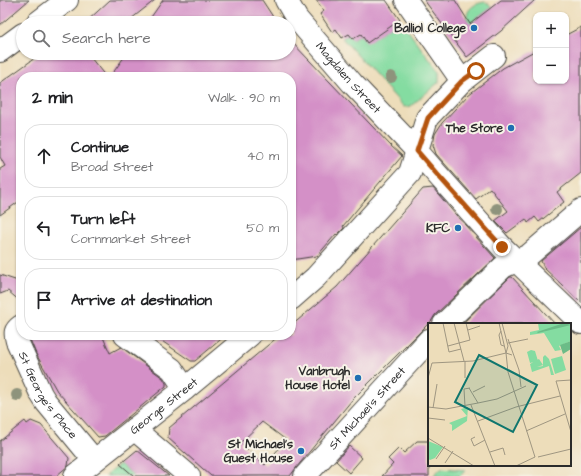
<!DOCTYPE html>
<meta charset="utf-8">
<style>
:root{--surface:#fff;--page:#f6f6f6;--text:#202124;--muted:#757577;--line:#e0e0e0}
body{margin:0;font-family:"Architects Daughter",sans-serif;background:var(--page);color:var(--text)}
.controls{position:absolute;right:12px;top:12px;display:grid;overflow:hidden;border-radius:8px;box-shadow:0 1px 3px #0004}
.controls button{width:36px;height:36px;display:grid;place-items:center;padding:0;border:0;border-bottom:1px solid var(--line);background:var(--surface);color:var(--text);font:20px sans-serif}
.stop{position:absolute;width:12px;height:12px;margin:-9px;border:3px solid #b45309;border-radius:50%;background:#fff}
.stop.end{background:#b45309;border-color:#fff;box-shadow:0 1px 4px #0008}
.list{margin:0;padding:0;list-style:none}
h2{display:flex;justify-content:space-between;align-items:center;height:52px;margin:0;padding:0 16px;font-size:17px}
h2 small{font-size:13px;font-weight:400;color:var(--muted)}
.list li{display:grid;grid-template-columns:26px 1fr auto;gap:12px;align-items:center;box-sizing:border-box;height:64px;margin:0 8px 8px;padding:0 8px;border:1px solid var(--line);border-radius:16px}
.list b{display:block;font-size:15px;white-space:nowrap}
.list p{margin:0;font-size:13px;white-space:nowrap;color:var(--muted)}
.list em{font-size:13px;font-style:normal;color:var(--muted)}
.icon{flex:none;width:22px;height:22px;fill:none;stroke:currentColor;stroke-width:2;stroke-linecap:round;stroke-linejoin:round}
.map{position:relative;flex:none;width:581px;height:476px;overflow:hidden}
.search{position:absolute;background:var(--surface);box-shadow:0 1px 3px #0004;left:16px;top:16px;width:280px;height:44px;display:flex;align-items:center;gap:10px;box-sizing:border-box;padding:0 14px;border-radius:22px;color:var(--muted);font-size:15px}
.panel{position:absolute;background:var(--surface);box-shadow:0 1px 3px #0004;left:16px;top:72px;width:280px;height:268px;border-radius:16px}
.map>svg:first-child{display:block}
.green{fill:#84dca1;stroke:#588466}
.building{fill:#d490c7;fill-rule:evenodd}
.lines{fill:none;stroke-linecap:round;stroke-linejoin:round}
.minor-casing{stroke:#484640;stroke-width:24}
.major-casing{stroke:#484640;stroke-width:24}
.minor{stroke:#fff;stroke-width:22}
.major{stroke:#fff;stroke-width:22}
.tree{fill:#8e937b}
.route{stroke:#b45309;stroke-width:5}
.poi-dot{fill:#1f6fb2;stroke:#f7f3e8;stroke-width:1.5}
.labels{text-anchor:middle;stroke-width:4;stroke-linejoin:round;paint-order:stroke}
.poi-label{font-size:12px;font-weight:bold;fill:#2b2b2b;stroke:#f7f3e8;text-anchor:end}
.street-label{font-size:12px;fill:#2b2b2b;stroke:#f7f3e8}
.inset-road{fill:none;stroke:#9f9681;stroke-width:1}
.view{fill:#0f766e;fill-opacity:0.15;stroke:#0f766e;stroke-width:2}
.inset-edge{fill:none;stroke:#2b2b2b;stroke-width:2}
</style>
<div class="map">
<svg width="581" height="476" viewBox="0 0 581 476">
<rect width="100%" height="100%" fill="#f7f3e8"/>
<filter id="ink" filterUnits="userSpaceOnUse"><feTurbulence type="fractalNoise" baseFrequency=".025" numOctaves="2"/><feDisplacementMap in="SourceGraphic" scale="8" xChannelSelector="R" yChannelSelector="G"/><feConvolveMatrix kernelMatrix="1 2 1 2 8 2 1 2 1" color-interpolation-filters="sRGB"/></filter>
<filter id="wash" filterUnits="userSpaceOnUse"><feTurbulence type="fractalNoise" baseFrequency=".012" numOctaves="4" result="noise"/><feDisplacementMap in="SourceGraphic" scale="16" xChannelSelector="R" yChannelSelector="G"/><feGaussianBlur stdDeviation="0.9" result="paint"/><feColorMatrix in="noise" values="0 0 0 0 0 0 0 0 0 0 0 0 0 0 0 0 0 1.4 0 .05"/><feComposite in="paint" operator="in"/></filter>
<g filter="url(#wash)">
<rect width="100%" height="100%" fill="#edddba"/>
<!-- green -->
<path class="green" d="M 485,2 L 489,4 L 492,7 L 469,25 C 463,11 472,4 485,2 Z
M 400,20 L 439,72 L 439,82 L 411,106 L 404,107 L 342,38 L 349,34 L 353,39 L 361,34 L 367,42 Z
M 120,464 L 134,476 L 105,476 Z
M 441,468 L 466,470 L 460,476 L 433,476 Z"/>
<g id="blocks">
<!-- building -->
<path class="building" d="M 0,0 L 29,0 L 0,25 Z
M 110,0 L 155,0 L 126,23 L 85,23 Z
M 163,0 L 262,0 L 277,23 L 147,23 Z
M 316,0 L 386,0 L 400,20 L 367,43 L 361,34 L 353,39 L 349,34 L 342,38 L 336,29 L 332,32 L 320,14 L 324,11 Z
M 424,0 L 455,0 L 470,24 L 501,0 L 535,0 L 501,31 L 467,57 Z
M 581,27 L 581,173 L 557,192 L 564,202 L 539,222 L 535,217 L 528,223 L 526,219 L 507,233 L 495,221 L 508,211 L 490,188 L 476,199 L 436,154 L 433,145 L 435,134 L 442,123 L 468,95 L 503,68 L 536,50 L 536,81 L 566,81 L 566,35 Z
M 289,39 L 391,146 L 402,156 L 343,226 L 344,228 L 337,235 L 336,234 L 317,256 L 291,260 L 291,77 L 110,77 L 127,53 L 289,53 Z
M 42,53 L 87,53 L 106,77 L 21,77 L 21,200 L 0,215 L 0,169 L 5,166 L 0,157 L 0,83 Z
M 433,188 L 456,215 L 495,258 L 435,315 L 432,320 L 352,400 L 296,468 L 290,476 L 211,476 L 168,438 L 169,428 L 280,335 L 291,335 L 291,326 L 337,287 L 423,189 ZM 262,422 L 286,440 L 265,465 L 240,443 Z
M 581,227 L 581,303 L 544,268 L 541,261 Z
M 0,275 L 21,282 L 21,302 L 8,291 L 0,294 Z
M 510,277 L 512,277 L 555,324 L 462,324 Z
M 29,335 L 102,335 L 110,353 L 121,347 L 163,378 L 166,383 L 166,386 L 105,436 L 98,437 L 57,391 L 36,354 L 29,337 Z
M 153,335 L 226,335 L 195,361 L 191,361 Z
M 25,421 L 27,424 L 31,421 L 41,425 L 69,458 L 68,466 L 56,476 L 0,476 L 0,441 Z
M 417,441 L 429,441 L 429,476 L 382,476 L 393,464 L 388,459 L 399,448 L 404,453 Z
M 349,446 L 362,458 L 349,473 L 336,461 Z
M 137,450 L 169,476 L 134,476 L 120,464 Z"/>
</g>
</g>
<g filter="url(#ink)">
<use href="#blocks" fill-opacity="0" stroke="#484640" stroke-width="1"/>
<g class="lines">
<!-- minor casing -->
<g class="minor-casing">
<g id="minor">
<path id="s1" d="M 286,0 L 297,19 L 352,83 L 417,151 L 436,173 L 502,247 L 581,323"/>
<path d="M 406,0 L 462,81"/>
<path d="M 291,299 L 316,277 L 410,173 L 427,118 L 462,81 L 494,56"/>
<path d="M 444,324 L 503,267 L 529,255 L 581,210"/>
<path id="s2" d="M 21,326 C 14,331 15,333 17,341 L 41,394 L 46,402 L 94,460"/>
<path d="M 125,335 L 172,369 L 185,389"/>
<path d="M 134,429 L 189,476"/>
<path id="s3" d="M 75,476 L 185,389 L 250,335"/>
<path id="s4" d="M 305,476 L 429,340"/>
</g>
</g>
<!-- major casing -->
<g class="major-casing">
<path id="major" d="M 37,23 L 67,0
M 0,51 L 23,34"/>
</g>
<!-- minor -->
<use href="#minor" class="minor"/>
<!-- major -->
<use href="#major" class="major"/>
</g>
<!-- trees -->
<g class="tree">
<circle cx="391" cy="77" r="6"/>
<circle cx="497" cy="209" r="6"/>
<circle cx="17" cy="395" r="6"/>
</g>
</g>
<g class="lines" filter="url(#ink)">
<!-- route -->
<path class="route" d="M 476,71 L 462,81 L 428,118 L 417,151 L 436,173 L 502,247"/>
</g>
<!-- markers -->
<g class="poi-dot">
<circle cx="474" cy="28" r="4"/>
<circle cx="511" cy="128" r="4"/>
<circle cx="458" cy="228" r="4"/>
<circle cx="358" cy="378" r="4"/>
<circle cx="301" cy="451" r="4"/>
</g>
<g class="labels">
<!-- poi labels -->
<g class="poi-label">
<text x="466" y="32">Balliol College</text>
<text x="503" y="132">The Store</text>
<text x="450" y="232">KFC</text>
<text x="350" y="375">Vanbrugh<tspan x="350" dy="14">House Hotel</tspan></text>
<text x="293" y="448">St Michael's<tspan x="293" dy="14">Guest House</tspan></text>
</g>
<!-- street labels -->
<g class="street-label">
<text dy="4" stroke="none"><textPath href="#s1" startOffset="100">Magdalen Street</textPath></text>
<text dy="4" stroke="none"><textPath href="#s2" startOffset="80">St George's Place</textPath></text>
<text dy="4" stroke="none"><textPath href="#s3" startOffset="113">George Street</textPath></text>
<text dy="4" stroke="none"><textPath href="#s4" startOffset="92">St Michael's Street</textPath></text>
</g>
</g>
<!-- overview -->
<g transform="translate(428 323)">
<rect width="143" height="143" fill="#edddba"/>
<path d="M 110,0 L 143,0 L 143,18 L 131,23 L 133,27 L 127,28 L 116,10 L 102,12 L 102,9 L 111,7 ZM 103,27 L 107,28 L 110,38 L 102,40 L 99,29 ZM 117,32 L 121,36 L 126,52 L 123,52 L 121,43 L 104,49 L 102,41 L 111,36 L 115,42 L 109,44 L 115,43 L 115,34 ZM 134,33 L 138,47 L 127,51 L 123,36 ZM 40,84 L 39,98 L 24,108 L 24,102 L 21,100 L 39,93 L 33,86 ZM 0,118 L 15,124 L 7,135 L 2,137 L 0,136 Z" fill="#84dca1"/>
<path d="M 136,0 L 143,2 L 110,10 L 109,9 ZM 143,18 L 143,26 L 135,31 L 132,22 Z" fill="#6bbc87"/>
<path class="inset-road" d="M 15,0 L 21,29 L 33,26M 26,0 L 36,38M 71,0 L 78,30M 74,0 L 80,23 L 78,30M 40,7 L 52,3M 73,8 L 71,12 L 73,22 L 76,23M 80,16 L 91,47 L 93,64M 80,20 L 100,16M 20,23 L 42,17 L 38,0M 84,32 L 78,30 L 80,49 L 107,134M 37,38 L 37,55M 0,55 L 4,40 L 45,38 L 78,30M 143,57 L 128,58 L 143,109M 41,65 L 50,80M 45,69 L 57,63M 43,82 L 67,143M 37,83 L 36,66 L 42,65M 0,84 L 18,86 L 50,80 L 69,76 L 98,63M 5,85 L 9,61M 0,95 L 17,97M 50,98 L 88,84 L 132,73M 98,108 L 137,91M 47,114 L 43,116 L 46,123 L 57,117M 0,115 L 46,143M 62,129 L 75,125 L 77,132M 110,134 L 143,126M 8,136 L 17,123M 17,140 L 25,128M 88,143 L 107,134"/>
<path class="view" d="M 51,32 L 109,62 L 85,109 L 27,79 Z"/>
<rect width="143" height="143" class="inset-edge"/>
</g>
</svg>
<div class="controls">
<button>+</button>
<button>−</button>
</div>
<div class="stop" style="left:476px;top:71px"></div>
<div class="stop end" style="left:502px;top:247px"></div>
<div class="search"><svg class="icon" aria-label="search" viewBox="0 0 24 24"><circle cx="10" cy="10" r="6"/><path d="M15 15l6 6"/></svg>Search here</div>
<section class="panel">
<h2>2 min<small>Walk · 90 m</small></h2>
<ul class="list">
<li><svg class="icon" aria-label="ahead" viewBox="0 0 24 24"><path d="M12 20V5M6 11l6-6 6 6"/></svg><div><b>Continue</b><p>Broad Street</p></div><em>40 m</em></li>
<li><svg class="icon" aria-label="left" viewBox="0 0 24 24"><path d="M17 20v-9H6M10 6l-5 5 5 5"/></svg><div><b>Turn left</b><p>Cornmarket Street</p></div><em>50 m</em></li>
<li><svg class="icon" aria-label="arrive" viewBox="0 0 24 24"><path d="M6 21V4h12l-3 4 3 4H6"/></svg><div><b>Arrive at destination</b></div></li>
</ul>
</section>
</div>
